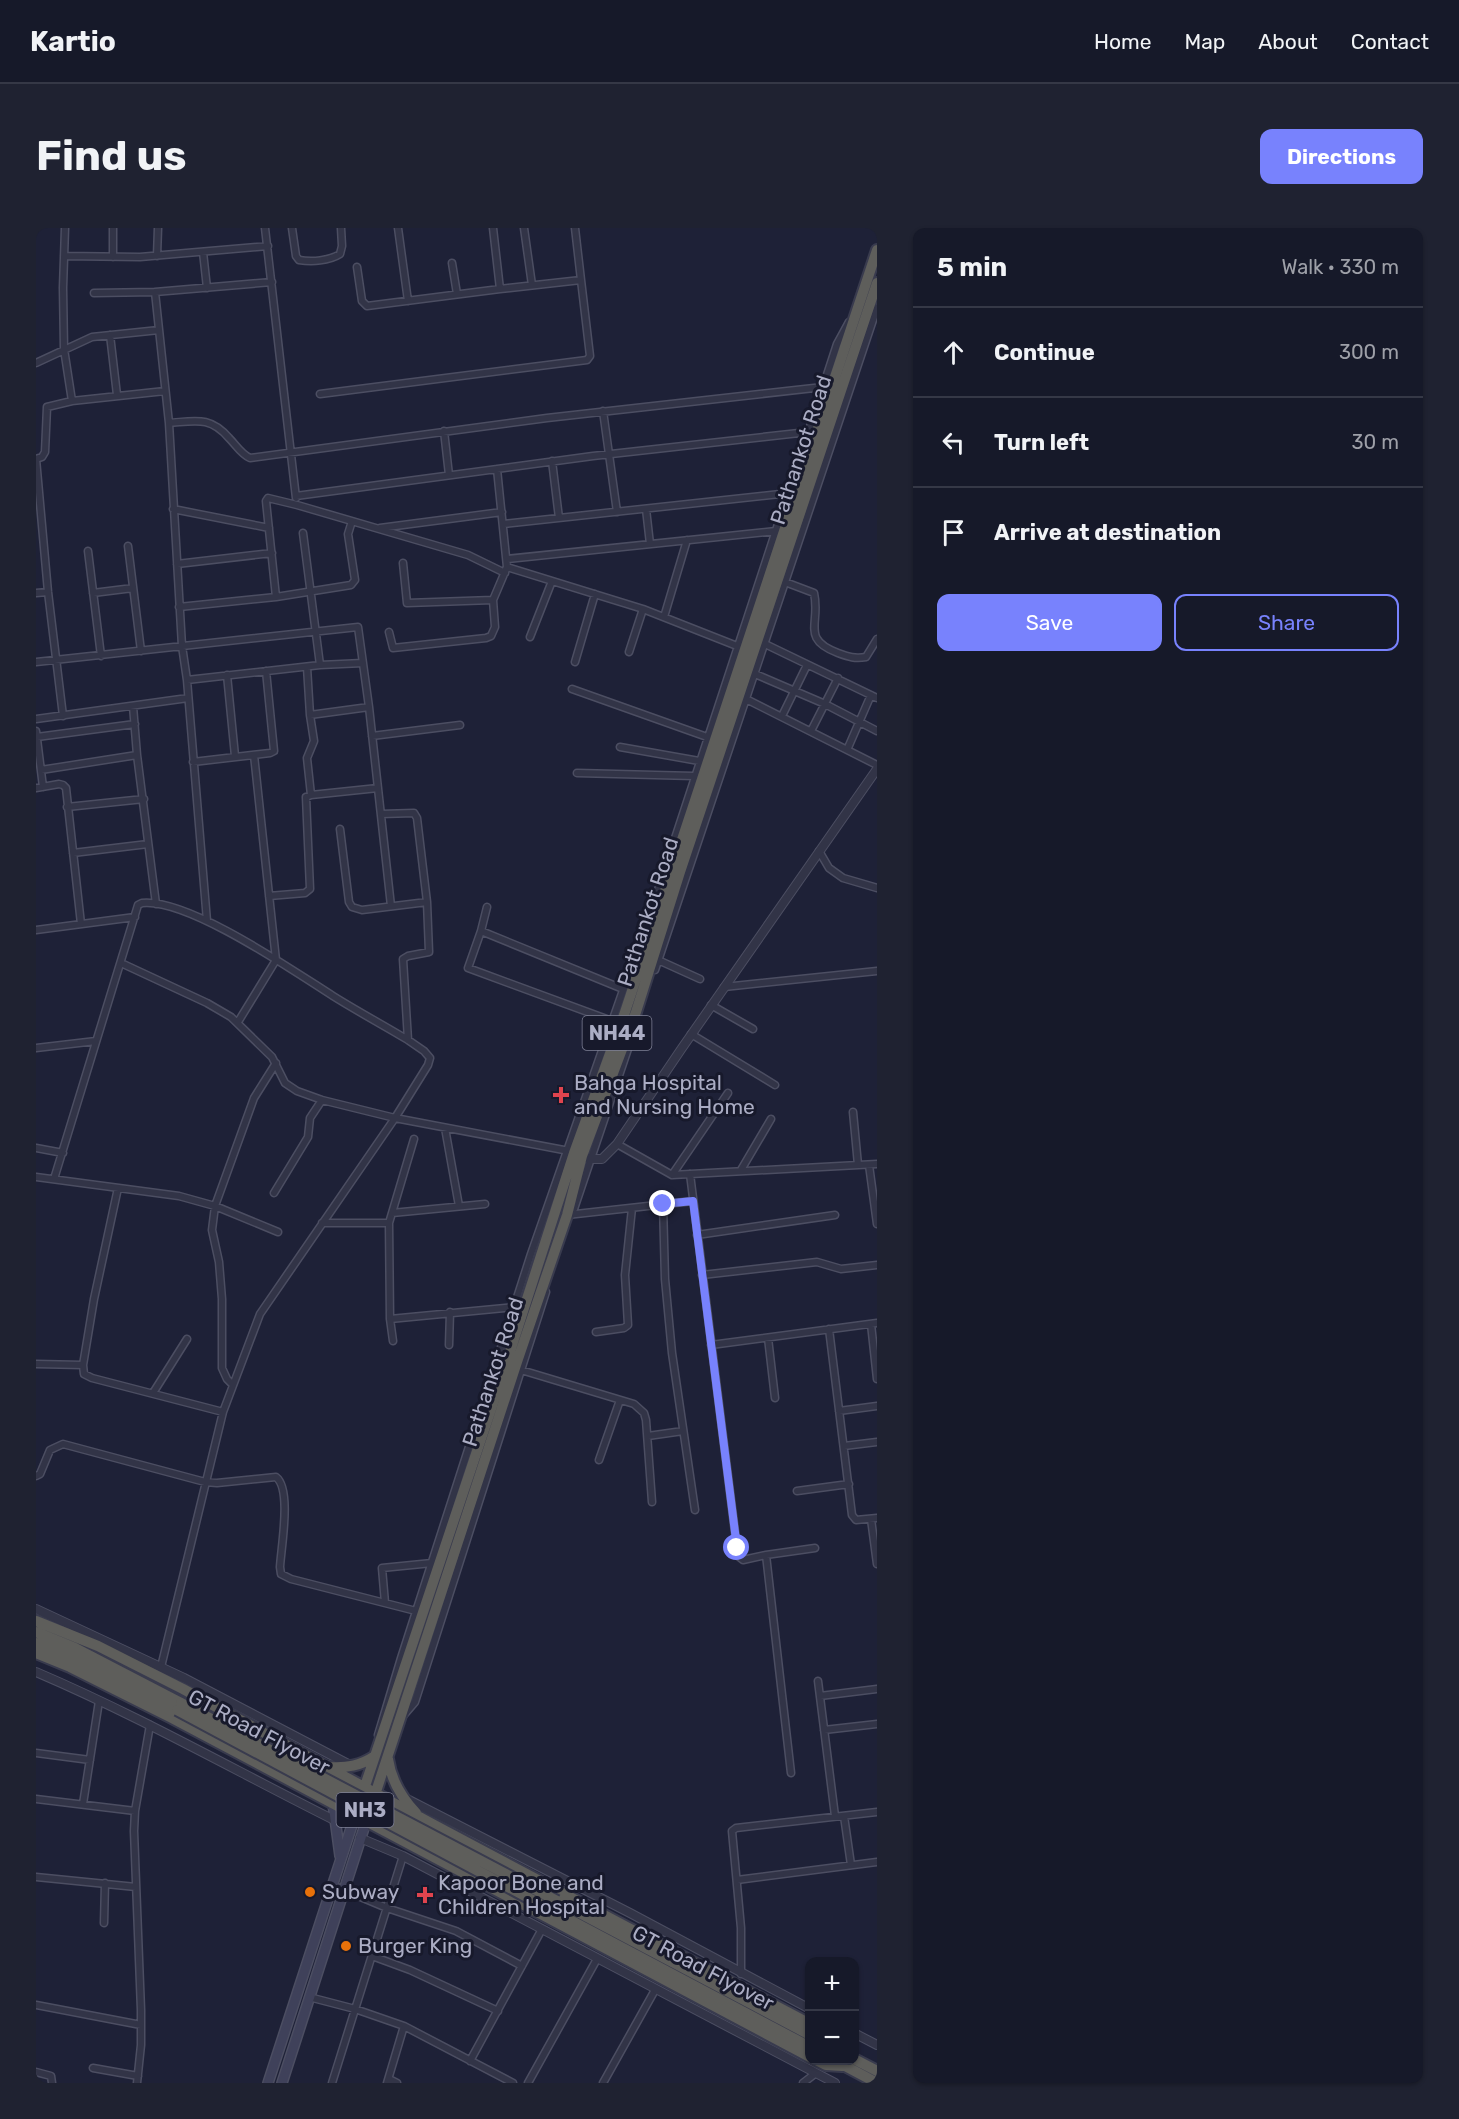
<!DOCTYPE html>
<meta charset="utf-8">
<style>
:root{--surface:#161929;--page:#1f2231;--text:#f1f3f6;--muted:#9ea0a8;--line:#353846;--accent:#7882fd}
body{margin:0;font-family:Rubik,sans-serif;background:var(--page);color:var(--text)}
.controls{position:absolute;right:18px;bottom:18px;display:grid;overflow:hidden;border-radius:12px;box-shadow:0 2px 4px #0004}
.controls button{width:54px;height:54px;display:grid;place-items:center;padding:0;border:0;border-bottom:2px solid var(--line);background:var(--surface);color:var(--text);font:30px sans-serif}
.stop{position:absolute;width:18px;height:18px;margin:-14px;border:4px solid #7882fd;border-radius:50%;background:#fff}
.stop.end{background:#7882fd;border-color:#fff;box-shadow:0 2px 6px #0008}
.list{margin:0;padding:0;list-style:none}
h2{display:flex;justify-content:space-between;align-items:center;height:78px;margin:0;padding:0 24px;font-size:26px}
h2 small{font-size:20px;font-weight:400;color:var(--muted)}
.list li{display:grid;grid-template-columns:39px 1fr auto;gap:18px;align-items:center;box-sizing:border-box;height:90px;padding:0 24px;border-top:2px solid var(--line)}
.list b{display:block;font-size:22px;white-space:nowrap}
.list em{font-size:20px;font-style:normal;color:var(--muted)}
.actions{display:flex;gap:12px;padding:18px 24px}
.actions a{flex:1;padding:14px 0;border:2px solid var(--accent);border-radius:12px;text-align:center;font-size:21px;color:var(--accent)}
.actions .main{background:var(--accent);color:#fff}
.icon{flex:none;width:33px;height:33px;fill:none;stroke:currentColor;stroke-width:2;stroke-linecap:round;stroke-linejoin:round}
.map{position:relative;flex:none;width:841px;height:1855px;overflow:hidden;border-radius:12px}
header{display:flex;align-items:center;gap:36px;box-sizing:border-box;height:84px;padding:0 30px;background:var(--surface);border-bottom:2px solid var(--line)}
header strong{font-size:28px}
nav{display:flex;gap:33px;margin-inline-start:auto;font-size:21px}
.intro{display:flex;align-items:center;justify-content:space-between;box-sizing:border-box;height:144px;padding:0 36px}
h1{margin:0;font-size:42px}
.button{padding:15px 27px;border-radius:12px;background:var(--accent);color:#fff;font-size:21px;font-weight:700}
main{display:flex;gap:36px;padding:0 36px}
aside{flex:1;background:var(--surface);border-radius:12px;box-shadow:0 2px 4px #0004}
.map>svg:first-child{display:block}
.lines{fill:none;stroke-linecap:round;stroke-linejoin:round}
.minor-casing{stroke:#4c4e62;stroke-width:9}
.tertiary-casing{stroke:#4c4e62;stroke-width:10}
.secondary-casing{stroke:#4c4e62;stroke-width:12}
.trunk-casing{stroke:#393b4e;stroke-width:14}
.minor{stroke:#323447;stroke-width:6}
.tertiary{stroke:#323447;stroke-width:8}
.secondary{stroke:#3f415a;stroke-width:9}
.trunk{stroke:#5e5e5b;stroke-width:10}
.trunk-bridge-casing{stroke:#393b4e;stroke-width:14;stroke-linecap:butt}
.trunk-bridge{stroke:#5e5e5b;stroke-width:10}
.route{stroke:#7882fd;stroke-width:8}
.health-dot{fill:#e0444e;stroke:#17192b;stroke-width:2}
.food-dot{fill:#e8710a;stroke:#17192b;stroke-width:2}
.labels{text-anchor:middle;stroke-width:6;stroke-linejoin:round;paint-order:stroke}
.shield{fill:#17192b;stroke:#7f8196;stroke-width:1.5}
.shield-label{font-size:20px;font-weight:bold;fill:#abadc4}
.street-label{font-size:21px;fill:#abadc4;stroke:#17192b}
.poi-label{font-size:21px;fill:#abadc4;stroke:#17192b;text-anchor:start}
</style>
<header>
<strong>Kartio</strong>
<nav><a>Home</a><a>Map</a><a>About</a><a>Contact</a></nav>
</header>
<div class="intro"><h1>Find us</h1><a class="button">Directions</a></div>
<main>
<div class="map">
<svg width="841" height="1855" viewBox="0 0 841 1855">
<rect width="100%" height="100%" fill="#1e2137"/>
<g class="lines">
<!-- minor casing -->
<g class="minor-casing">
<path id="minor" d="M 29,0 L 27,60 L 28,121 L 36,173
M 229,0 L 260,270
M 256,0 L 260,28 L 263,32 C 276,34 293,33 304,26 L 306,18 L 305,0
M 362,0 L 372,73
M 457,0 L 464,61 L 545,52 L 539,0
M 488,0 L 496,57
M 167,24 L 171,60
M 28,28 L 104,29 L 232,18
M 121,28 L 122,0
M 77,29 L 77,0
M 416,35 L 421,66
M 321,39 L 326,73 L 331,78 L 464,61
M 119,64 L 133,195 L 146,418 L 151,452 L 171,693
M 58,65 L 119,64 L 236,54
M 74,107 L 81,167
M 0,135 L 56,109 L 123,102
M 284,166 L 551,132 L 554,128 L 545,52
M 567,183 L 581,284
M 133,195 C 160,193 174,188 193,210 C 200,217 205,226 214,230 L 511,190 L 787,159
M 408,203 L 413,247
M 0,231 L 12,364 L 27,488
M 0,231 L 6,229 L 9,224 L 11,179 L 36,173 L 129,163
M 516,233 L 523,290
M 260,268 L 557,228 L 772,204
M 137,281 L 233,300
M 610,281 L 614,316
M 468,296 L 753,265
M 344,300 L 466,284
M 267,305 L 284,437
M 92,318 L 105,423
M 52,323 L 65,428
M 471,331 L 740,303
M 367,335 L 371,375 L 457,372
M 141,336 L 236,325
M 471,339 L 607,381 L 701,418
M 749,354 L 778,365 C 785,395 764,411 802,425 C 813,429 819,431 830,429 L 841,411
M 0,365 L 12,364
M 57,365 L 97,360
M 240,369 L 230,273 L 232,270 L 261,277 L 432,327 L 469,345
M 143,379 L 240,369 L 315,357 L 319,352 L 312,306 L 316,293
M 628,389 L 651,312
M 353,404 L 357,420 L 450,410 L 455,408 L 459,399 L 457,372 L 471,339 L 461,241
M 494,409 L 516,353
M 729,416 L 841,470
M 593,424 L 607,381
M 0,434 L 322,399 L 333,479 L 355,678
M 539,434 L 559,366
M 271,439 L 274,487 L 278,513 L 271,530 L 275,567
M 719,446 L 789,476 L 841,503
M 191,447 L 199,528
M 151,452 L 284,437 L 327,435
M 536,461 L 671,509
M 710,471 L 841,537
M 97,478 L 101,527 L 120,676
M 274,487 L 333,479
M 746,488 L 771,437
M 0,491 L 152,470
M 0,503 L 7,559
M 775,503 L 802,450
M 336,508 L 424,497
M 1,509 L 99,496
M 584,519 L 663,533
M 811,522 L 835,467
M 157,534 L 234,525 L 238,523 L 230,443
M 5,542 L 101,527
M 541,545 L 658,548
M 0,560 L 23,556 L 27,557 L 30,560 L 45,696
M 31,579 L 108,571
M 345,586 L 378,585 L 381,590 L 391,674 L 393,724 L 372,728 L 367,731 L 372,812
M 304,601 L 313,674 L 316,679 L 326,682 L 391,674
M 783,623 L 793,640 L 807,650 L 841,660
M 37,625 L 112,616
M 233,668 L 269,665 L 274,661 L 270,569 L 275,567 L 342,560
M 451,679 L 445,703 L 432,740 L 576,793
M 0,702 L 99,689
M 445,703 L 587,761
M 622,732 L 664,751
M 85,735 L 171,775 L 195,789 L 236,829 L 249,855 L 261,863 L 286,872 L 359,890 L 533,923
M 619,742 L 841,80
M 688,759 L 841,743
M 675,777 L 717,801
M 202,794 L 240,732 L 218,527
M 655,806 L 739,857
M 0,820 L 60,813
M 817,884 L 822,937
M 409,900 L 423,978
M 378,911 L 353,995 L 354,1091 L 479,1079
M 581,916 L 636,947 L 841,936
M 0,920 L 27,925
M 833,937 L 841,996
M 705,942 L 735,891
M 654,946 L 701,1320 L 702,1328 L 707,1332 L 730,1327 L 755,1545
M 636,947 L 692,865
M 0,949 L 143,968 L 179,978 L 242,1004
M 18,951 L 102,677 L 106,675 C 152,670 256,742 297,768 C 321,783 347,797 372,812 L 388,823 L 394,830 L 392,837 L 359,890 L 224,1086 L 187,1184 L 125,1439
M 82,960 L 58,1071 L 47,1137 L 48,1146 L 56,1150 L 187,1184
M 238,965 L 272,909 L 274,890 L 286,872
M 627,976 L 629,1051 L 636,1125 L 659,1282
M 538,981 L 596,809
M 356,985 L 449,976
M 531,987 L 657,973
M 286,995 L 353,995
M 661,1007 L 799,987
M 666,1047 L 781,1034 L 805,1041 L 841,1037
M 354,1091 L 357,1113
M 835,1096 L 841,1151
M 793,1101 L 816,1287 L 820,1292 L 841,1290
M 560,1104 L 588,1100 L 592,1097 L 589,1047 L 596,980
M 732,1110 L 739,1170
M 413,1117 L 414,1084
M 675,1117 L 841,1095
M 0,1136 L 47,1137
M 485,1142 L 598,1176 L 608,1185 L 610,1192 L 616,1274
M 197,1157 L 191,1151 L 186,1140 L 186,1071 L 183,1034 L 176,1002 L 179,978 L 218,870 L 240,835
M 117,1165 L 151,1111
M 803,1183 L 841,1178
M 612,1208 L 647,1203
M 808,1218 L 841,1214
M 563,1232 L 584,1172
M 0,1248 L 4,1246 L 14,1222 L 27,1216 L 169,1254 L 181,1255 L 240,1249 C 256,1261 245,1320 244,1339 L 245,1346 L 255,1351 L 380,1383
M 761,1263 L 813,1256
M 835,1291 L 841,1336
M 730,1327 L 779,1320
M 349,1375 L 346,1340 L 396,1335
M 782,1453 L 799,1588
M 784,1468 L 841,1461
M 367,1488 L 379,1474 L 510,1064
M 788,1502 L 841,1496
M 342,1507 L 365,1430 L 495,1026 L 622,662 L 787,159 L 801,116 L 813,94
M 0,1525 L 54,1532
M 0,1571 L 99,1583
M 47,1576 L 63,1473
M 808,1588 L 815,1637
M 0,1649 L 100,1659
M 701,1652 L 841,1634
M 296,1657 L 351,1680 L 420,1703 L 486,1738
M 68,1695 L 69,1655
M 336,1728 L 374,1742 L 462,1783
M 705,1746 L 705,1700 L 696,1603 L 700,1600 L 841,1584
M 273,1769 L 319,1781 L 368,1798 L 477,1855
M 0,1777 L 105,1797
M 434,1833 L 506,1701
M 57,1840 L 102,1848
M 0,1844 L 15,1848 L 16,1855
M 353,1851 L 361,1855
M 101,1855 L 105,1817 L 105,1782 L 98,1603 L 99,1583 L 114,1497
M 296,1855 L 367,1628
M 351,1855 L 368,1798
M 492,1855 L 561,1731
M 567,1855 L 619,1762
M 767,1855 L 780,1845"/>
</g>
<!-- tertiary casing -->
<g class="tertiary-casing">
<path id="tertiary" d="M 542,926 L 553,931 L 566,931 L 581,916 L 646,820 L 841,541
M 0,1381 L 148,1450 L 316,1538
M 0,1444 C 103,1488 200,1543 300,1593
M 371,1571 L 594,1685 L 774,1781
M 324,1610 L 367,1628 L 799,1855
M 818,1805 L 841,1817"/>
</g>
<!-- secondary casing -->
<g class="secondary-casing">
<path id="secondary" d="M 297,1576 L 304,1628
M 232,1855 L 319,1588
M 246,1855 L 330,1594"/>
</g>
<!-- trunk casing -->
<g class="trunk-casing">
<path id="trunk" d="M 0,1393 L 62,1418 L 147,1461 L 400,1598 L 774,1796
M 0,1404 L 39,1420 L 145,1475
M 0,1415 L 38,1430 L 141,1482
M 0,1425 L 34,1439 L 136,1490 L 774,1829
M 352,1531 C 355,1552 365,1569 380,1585
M 293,1539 C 311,1540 324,1538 339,1528
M 319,1588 L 471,1133 L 538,925 L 588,787 L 841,22
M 330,1594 L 481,1134 L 531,987 L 546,928 L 600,784 L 644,644 L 841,55
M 521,1673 L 774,1807
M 517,1683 L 774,1819
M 818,1831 L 841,1843
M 780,1832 L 790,1837 L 806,1838
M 798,1832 L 841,1855"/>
</g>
<!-- minor -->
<use href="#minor" class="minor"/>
<!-- tertiary -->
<use href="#tertiary" class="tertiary"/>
<!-- secondary -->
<use href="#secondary" class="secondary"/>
<!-- trunk -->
<use href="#trunk" class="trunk"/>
<!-- trunk-bridge casing -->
<g class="trunk-bridge-casing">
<path id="trunk-bridge" d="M 145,1475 L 521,1673
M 141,1482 L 517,1683"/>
</g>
<!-- trunk-bridge -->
<use href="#trunk-bridge" class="trunk-bridge"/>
</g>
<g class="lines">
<!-- route -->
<path class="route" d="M 627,976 L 657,973 L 701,1320"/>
</g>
<!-- markers -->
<g class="health-dot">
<path d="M522 858h6v6h6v6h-6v6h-6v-6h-6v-6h6z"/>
<path d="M386 1658h6v6h6v6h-6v6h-6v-6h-6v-6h6z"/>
</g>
<g class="food-dot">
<circle cx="274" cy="1664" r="6"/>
<circle cx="310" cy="1718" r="6"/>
</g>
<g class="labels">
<!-- shield labels -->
<g class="shield">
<rect x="546.5" y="788" width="69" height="34" rx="4.5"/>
<rect x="300.5" y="1565" width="57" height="34" rx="4.5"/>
</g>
<g class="shield-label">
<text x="581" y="812">NH44</text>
<text x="329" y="1589">NH3</text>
</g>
<!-- street labels -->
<g class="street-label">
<text transform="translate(765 222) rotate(-72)" y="7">Pathankot Road</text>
<text transform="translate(612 684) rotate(-72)" y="7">Pathankot Road</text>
<text transform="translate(457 1144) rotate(-72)" y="7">Pathankot Road</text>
<text transform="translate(223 1504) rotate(28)" y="7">GT Road Flyover</text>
<text transform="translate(667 1740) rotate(28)" y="7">GT Road Flyover</text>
</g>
<!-- poi labels -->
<g class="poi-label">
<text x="538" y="862">Bahga Hospital<tspan x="538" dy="24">and Nursing Home</tspan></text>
<text x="402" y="1662">Kapoor Bone and<tspan x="402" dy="24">Children Hospital</tspan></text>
<text x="286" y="1671">Subway</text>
<text x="322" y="1725">Burger King</text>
</g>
</g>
</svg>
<div class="controls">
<button>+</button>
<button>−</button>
</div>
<div class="stop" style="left:701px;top:1320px"></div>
<div class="stop end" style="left:627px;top:976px"></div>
</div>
<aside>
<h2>5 min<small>Walk · 330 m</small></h2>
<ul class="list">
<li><svg class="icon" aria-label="ahead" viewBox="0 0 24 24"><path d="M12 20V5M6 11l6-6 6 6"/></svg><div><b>Continue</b></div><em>300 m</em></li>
<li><svg class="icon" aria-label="left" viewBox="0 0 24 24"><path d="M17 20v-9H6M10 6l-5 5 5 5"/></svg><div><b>Turn left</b></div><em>30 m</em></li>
<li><svg class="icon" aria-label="arrive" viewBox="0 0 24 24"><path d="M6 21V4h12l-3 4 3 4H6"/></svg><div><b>Arrive at destination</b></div></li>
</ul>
<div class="actions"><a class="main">Save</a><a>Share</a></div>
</aside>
</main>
